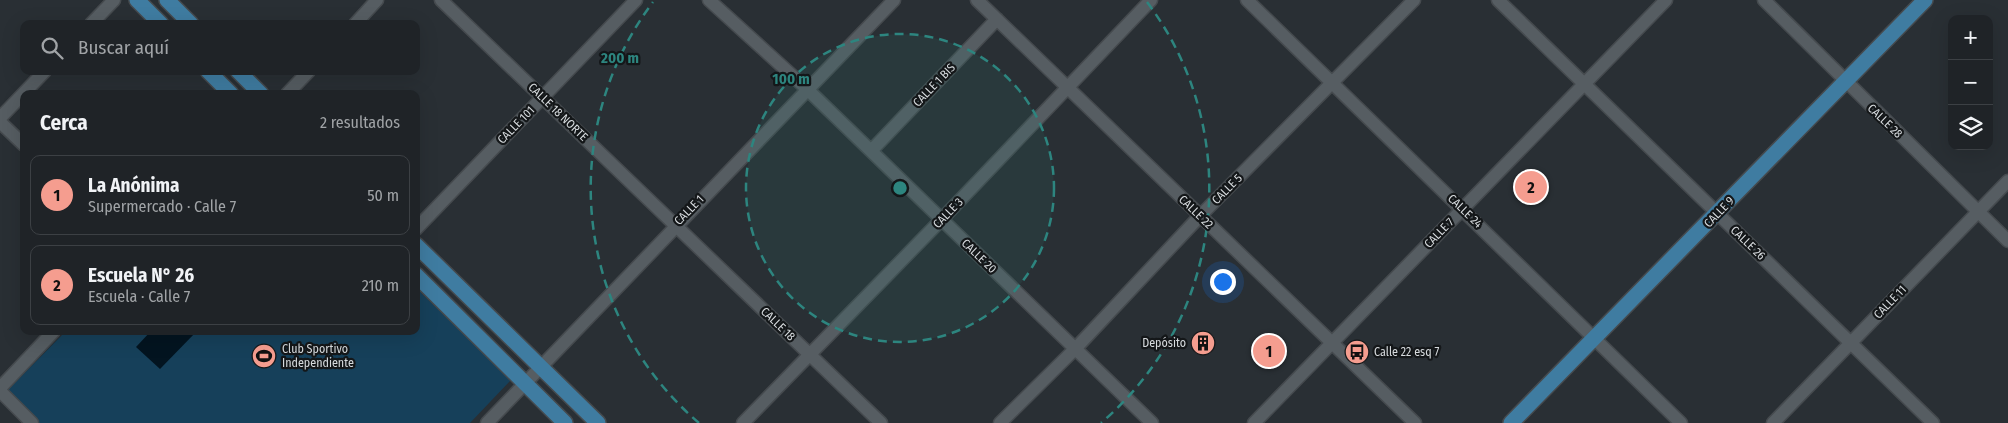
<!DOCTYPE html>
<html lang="es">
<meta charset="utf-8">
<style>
:root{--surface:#1f2327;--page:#272b2f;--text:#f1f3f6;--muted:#a1a4a7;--line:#3c4044;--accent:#f59d8f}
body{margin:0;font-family:"Fira Sans Condensed",sans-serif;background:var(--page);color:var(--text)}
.controls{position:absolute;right:15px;top:15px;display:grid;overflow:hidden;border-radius:10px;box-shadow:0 5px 20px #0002}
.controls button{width:45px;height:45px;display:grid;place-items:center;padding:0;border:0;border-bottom:1px solid var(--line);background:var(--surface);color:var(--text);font:25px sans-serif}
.you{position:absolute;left:1222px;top:281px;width:18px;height:18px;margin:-12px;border:4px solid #fff;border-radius:50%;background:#1a73e8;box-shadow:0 0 0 8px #1a73e833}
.badge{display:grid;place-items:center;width:32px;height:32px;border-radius:50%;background:var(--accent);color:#111;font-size:16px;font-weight:700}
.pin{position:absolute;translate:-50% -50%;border:2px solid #fff;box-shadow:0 1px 5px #0006}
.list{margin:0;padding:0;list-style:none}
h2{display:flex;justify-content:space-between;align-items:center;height:65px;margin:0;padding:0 20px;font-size:21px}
h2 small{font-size:16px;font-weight:400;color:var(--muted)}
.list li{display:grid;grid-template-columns:32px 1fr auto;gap:15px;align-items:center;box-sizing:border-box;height:80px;margin:0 10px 10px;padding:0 10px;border:1px solid var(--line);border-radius:10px}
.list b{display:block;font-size:19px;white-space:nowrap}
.list p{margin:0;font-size:16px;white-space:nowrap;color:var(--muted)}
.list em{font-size:16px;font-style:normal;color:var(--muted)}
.icon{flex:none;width:28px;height:28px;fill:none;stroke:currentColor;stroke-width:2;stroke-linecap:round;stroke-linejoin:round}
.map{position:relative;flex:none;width:2008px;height:423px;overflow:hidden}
.search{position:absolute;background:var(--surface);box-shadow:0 5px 20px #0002;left:20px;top:20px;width:400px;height:55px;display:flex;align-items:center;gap:12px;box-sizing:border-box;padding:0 18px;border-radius:10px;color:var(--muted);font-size:19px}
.panel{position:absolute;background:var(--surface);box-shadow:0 5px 20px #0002;left:20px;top:90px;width:400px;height:245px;border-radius:10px}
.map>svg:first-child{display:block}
.green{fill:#16405a}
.water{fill:#031420}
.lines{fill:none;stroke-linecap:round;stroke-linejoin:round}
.minor-casing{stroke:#454a4e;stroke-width:15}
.major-casing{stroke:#454a4e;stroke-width:18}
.minor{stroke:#565d62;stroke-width:12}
.major{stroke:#3f7ca1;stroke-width:15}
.ring{fill:none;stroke:#2d857f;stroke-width:2.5;stroke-dasharray:9 6}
.labels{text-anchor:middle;stroke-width:4.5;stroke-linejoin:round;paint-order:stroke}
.street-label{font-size:12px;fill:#d7dbde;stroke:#141719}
.poi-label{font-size:12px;fill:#d7dbde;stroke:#141719;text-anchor:start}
.centre{fill:#2d857f;stroke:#141719;stroke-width:2.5}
.ring-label{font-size:15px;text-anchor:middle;font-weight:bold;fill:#2d857f;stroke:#141719;stroke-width:4.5;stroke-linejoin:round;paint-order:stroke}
</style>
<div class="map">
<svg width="2008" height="423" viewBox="0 0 2008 423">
<rect width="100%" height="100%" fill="#292f34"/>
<!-- green -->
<path class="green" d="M 416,288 L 511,380 L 470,423 L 36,423 L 5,393 L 66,331 L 416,331 Z"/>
<!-- water -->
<path class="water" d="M 151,331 L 197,331 L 160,369 L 136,347 Z"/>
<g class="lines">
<!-- minor casing -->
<g class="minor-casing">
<path id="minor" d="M 441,0 L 881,423
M 709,0 L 807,89 L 1152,423
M 977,0 L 1415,423
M 1247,0 L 1681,423
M 1498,0 L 1933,423
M 1764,0 L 2008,241
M 91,24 L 114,0
M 355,24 L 377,0
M 287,94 L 309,71
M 0,118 L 45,71
M 0,122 L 24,145
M 871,151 L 997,19
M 416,229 L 636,0
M 0,388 L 54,331
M 0,391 L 32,423
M 487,423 L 894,0
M 743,423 L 942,219 L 1151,0
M 1000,423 L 1075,349 L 1200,216 L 1414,0
M 1254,423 L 1666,0
M 1773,423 L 2008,181"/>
</g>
<!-- major casing -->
<g class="major-casing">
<path id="major" d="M 137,0 L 161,24
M 167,0 L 191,24
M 208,71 L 231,94
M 238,71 L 261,94
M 416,245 L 598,423
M 416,275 L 565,423
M 1511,423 L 1925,0"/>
</g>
<!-- minor -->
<use href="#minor" class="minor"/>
<!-- major -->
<use href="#major" class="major"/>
</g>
<!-- distance rings -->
<circle cx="900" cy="188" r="154" fill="#2d857f" fill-opacity=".12"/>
<g class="ring">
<circle cx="900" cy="188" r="154"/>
<path d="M699 423A309 309 0 0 1 653 2M1147 2A309 309 0 0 1 1101 423"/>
</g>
<!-- icons -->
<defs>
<g id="building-disc" transform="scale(1.25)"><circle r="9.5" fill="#f59d8f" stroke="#141719"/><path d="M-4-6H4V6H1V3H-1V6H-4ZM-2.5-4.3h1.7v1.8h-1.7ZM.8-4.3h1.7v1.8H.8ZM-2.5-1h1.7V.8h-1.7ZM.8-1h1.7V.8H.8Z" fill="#111"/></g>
<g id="bus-disc" transform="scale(1.25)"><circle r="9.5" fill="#f59d8f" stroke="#141719"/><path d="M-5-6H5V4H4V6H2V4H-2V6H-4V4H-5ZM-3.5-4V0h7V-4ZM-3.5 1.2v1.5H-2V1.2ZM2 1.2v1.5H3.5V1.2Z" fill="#111"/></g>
<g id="stadium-disc" transform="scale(1.25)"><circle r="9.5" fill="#f59d8f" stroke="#141719"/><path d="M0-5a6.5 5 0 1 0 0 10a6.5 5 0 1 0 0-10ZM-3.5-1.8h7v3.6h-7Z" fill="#111"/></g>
</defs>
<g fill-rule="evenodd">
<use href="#building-disc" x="1203" y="343"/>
<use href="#bus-disc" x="1357" y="352"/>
<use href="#stadium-disc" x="264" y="356"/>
</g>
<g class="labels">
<!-- street labels -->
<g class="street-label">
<text transform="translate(934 85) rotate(-46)" y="4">CALLE 1 BIS</text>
<text transform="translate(558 112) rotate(44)" y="4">CALLE 18 NORTE</text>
<text transform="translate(1885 121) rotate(44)" y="4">CALLE 28</text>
<text transform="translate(516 125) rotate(-46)" y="4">CALLE 101</text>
<text transform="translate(1227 189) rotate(-45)" y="4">CALLE 5</text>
<text transform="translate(689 210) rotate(-46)" y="4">CALLE 1</text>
<text transform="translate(1465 211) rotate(44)" y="4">CALLE 24</text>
<text transform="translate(1196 212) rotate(44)" y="4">CALLE 22</text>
<text transform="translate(1719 212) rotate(-46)" y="4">CALLE 9</text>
<text transform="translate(948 213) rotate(-46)" y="4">CALLE 3</text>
<text transform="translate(1439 233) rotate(-46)" y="4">CALLE 7</text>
<text transform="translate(1748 243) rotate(44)" y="4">CALLE 26</text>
<text transform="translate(979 256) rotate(44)" y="4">CALLE 20</text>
<text transform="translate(1890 302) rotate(-46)" y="4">CALLE 11</text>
<text transform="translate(778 324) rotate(44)" y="4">CALLE 18</text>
</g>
<!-- poi labels -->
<g class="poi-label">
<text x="1186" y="347" text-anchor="end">Depósito</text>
<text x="282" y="353">Club Sportivo<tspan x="282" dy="14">Independiente</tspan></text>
<text x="1374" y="356">Calle 22 esq 7</text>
</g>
</g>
<circle cx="900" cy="188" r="8" class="centre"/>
<g class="ring-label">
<text x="620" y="63">200 m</text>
<text x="791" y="84">100 m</text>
</g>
</svg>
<div class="controls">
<button>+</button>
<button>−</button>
<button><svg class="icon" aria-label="layers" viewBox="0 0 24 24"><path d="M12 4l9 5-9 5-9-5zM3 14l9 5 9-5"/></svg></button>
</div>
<div class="you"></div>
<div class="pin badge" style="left:1269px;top:351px">1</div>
<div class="pin badge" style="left:1531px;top:187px">2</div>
<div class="search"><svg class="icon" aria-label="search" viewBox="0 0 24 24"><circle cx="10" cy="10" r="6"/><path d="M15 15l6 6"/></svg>Buscar aquí</div>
<section class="panel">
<h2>Cerca<small>2 resultados</small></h2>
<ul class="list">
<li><span class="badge">1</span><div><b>La Anónima</b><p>Supermercado · Calle 7</p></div><em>50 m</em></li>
<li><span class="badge">2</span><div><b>Escuela N° 26</b><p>Escuela · Calle 7</p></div><em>210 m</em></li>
</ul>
</section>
</div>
